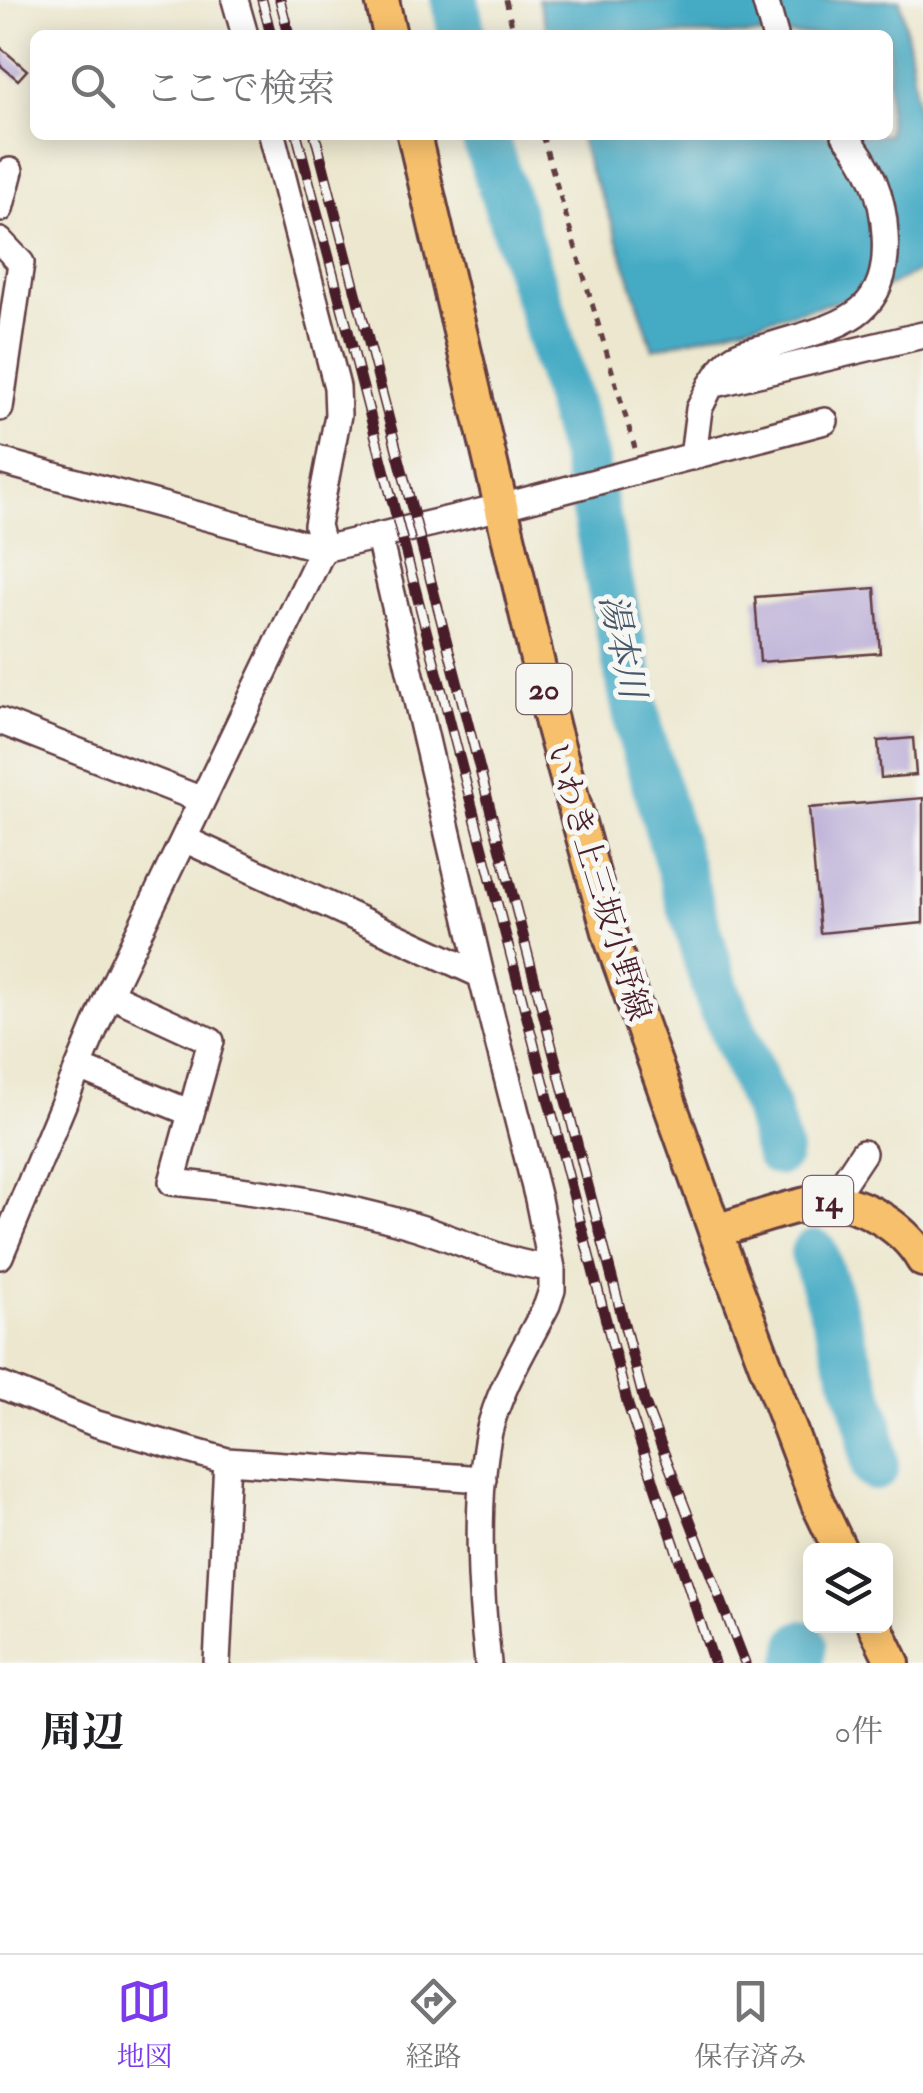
<!DOCTYPE html>
<html lang="ja">
<meta charset="utf-8">
<style>
:root{--surface:#fff;--page:#f2f2f2;--text:#202124;--muted:#757577;--line:#e0e0e0;--accent:#7c3aed}
body{margin:0;font-family:"IM FELL Double Pica","Noto Serif JP",serif;background:var(--page);color:var(--text)}
.controls{position:absolute;right:30px;bottom:30px;display:grid;overflow:hidden;border-radius:15px;box-shadow:0 5px 25px #0003}
.controls button{width:90px;height:90px;display:grid;place-items:center;padding:0;border:0;border-bottom:2px solid var(--line);background:var(--surface);color:var(--text);font:50px sans-serif}
.list{margin:0;padding:0;list-style:none}
h2{display:flex;justify-content:space-between;align-items:center;height:130px;margin:0;padding:0 40px;font-size:42px}
h2 small{font-size:32px;font-weight:400;color:var(--muted)}
.icon{flex:none;width:55px;height:55px;fill:none;stroke:currentColor;stroke-width:2;stroke-linecap:round;stroke-linejoin:round}
.map{position:relative;flex:none;width:923px;height:1663px;overflow:hidden}
.search{position:absolute;background:var(--surface);box-shadow:0 5px 25px #0003;left:30px;right:30px;top:30px;height:110px;display:flex;align-items:center;gap:25px;box-sizing:border-box;padding:0 35px;border-radius:15px;color:var(--muted);font-size:38px}
.sheet{height:290px;background:var(--surface)}
nav{display:flex;justify-content:space-around;align-items:center;box-sizing:border-box;height:140px;border-top:2px solid var(--line);background:var(--surface);font-size:28px;color:var(--muted)}
nav a{display:grid;justify-items:center;gap:5px}
nav .on{color:var(--accent)}
.map>svg:first-child{display:block}
.water{fill:#45abc5;stroke:#486578;stroke-width:2.5}
.lines{fill:none;stroke-linecap:round;stroke-linejoin:round}
.stream{stroke:#45abc5;stroke-width:8}
.river{stroke:#45abc5;stroke-width:48}
.building{fill:#b8aad5}
.minor-casing{stroke:#623d43;stroke-width:30}
.major-casing{stroke:#623d43;stroke-width:38}
.path{stroke:#623d43;stroke-width:5;stroke-dasharray:8 8;stroke-linecap:butt}
.minor{stroke:#fff;stroke-width:25}
.major{stroke:#f7c06c;stroke-width:32}
.rail-casing{stroke:#4a1f2b;stroke-width:11}
.rail{stroke:#f6f6f2;stroke-width:8;stroke-dasharray:22;stroke-linecap:butt}
.labels{text-anchor:middle;stroke-width:10;stroke-linejoin:round;paint-order:stroke}
.shield{fill:#f6f6f2;stroke:#7e6067;stroke-width:2.5}
.shield-label{font-size:30px;font-weight:bold;fill:#4a1f2b}
.street-label{font-size:32px;fill:#4a1f2b;stroke:#f6f6f2}
.water-label{font-size:35px;font-style:italic;fill:#485769;stroke:#f6f6f2}
</style>
<div class="map">
<svg width="923" height="1663" viewBox="0 0 923 1663">
<rect width="100%" height="100%" fill="#f6f6f2"/>
<filter id="ink" filterUnits="userSpaceOnUse"><feTurbulence type="fractalNoise" baseFrequency=".01" numOctaves="2"/><feDisplacementMap in="SourceGraphic" scale="20" xChannelSelector="R" yChannelSelector="G"/><feConvolveMatrix kernelMatrix="1 2 1 2 8 2 1 2 1" color-interpolation-filters="sRGB"/></filter>
<filter id="wash" filterUnits="userSpaceOnUse"><feTurbulence type="fractalNoise" baseFrequency=".0048" numOctaves="4" result="noise"/><feDisplacementMap in="SourceGraphic" scale="40" xChannelSelector="R" yChannelSelector="G"/><feGaussianBlur stdDeviation="2.25" result="paint"/><feColorMatrix in="noise" values="0 0 0 0 0 0 0 0 0 0 0 0 0 0 0 0 0 1.4 0 .05"/><feComposite in="paint" operator="in"/></filter>
<g filter="url(#wash)">
<rect width="100%" height="100%" fill="#ece7ce"/>
<!-- water -->
<path class="water" d="M 538,0 L 900,0 C 920,88 923,180 923,269 L 880,290 L 653,349 L 608,211 L 589,169 L 579,135 L 888,135 L 888,35 L 549,35 Z"/>
<g class="lines">
<!-- stream -->
<path class="stream" d="M 558,363 L 574,355"/>
<!-- river -->
<path class="river" d="M 455,0 L 462,35
M 484,135 L 542,310 L 584,457 L 641,736 L 716,991 L 766,1108 L 778,1152
M 814,1253 L 869,1423 L 875,1467
M 799,1663 L 803,1644"/>
</g>
<g id="blocks">
<!-- building -->
<path class="building" d="M 0,47 L 27,70 L 18,80 L 0,65 Z
M 875,588 L 880,653 L 760,662 L 755,597 Z
M 913,738 L 916,775 L 881,778 L 878,741 Z
M 923,798 L 923,923 L 820,933 L 809,808 Z"/>
</g>
</g>
<g filter="url(#ink)">
<use href="#blocks" fill-opacity="0" stroke="#623d43" stroke-width="2.5"/>
<g class="lines">
<!-- minor casing -->
<g class="minor-casing">
<path id="minor" d="M 235,0 L 245,35
M 765,0 L 775,35
M 0,209 L 10,171
M 0,241 L 21,263 L 0,408
M 711,385 C 717,377 722,366 730,360 C 738,352 755,350 766,347 C 836,325 891,321 885,234 C 883,195 870,165 845,135
M 693,457 L 699,409 L 711,385 L 923,335
M 0,461 L 323,549 L 317,525 L 338,415 L 337,387 L 272,135
M 379,538 L 481,975 L 538,1199 L 552,1268 L 552,1290 L 547,1305 C 527,1345 499,1388 489,1432 C 475,1499 480,1594 488,1663
M 0,721 L 202,800
M 184,839 L 481,975
M 109,994 L 211,1041 L 172,1182 C 253,1190 342,1204 420,1228 C 464,1242 506,1264 552,1268
M 79,1067 L 191,1113
M 831,1201 L 863,1153
M 0,1256 L 109,994 L 323,549 L 501,507 L 825,421
M 0,1385 L 97,1424 L 227,1461 L 217,1663
M 227,1461 L 483,1479"/>
</g>
<!-- major casing -->
<g class="major-casing">
<path id="major" d="M 382,0 L 390,35
M 414,135 L 553,728 L 611,939 L 715,1231 L 818,1504 L 840,1550
M 715,1231 C 747,1222 780,1209 812,1203 C 853,1194 904,1226 923,1260
M 875,1626 L 893,1663"/>
</g>
<!-- path -->
<path class="path" d="M 506,0 L 514,35
M 542,135 L 635,448"/>
<!-- minor -->
<use href="#minor" class="minor"/>
<!-- major -->
<use href="#major" class="major"/>
<!-- rail casing -->
<g class="rail-casing">
<path id="rail" d="M 262,0 L 271,35
M 280,0 L 289,35
M 297,135 L 628,1405 L 714,1663
M 315,135 L 644,1401 L 745,1663"/>
</g>
<!-- rail -->
<use href="#rail" class="rail"/>
</g>
</g>
<g class="labels">
<!-- shield labels -->
<g class="shield">
<rect x="516.5" y="664" width="55" height="50" rx="8"/>
<rect x="803" y="1176" width="50" height="50" rx="8"/>
</g>
<g class="shield-label">
<text x="544" y="699">20</text>
<text x="828" y="1211">14</text>
</g>
<!-- street labels -->
<g class="street-label">
<text transform="translate(599 882) rotate(73)" y="11">いわき上三坂小野線</text>
</g>
<!-- water labels -->
<g class="water-label">
<text transform="translate(623 646) rotate(78)" y="12">湯本川</text>
</g>
</g>
</svg>
<div class="controls">
<button><svg class="icon" aria-label="layers" viewBox="0 0 24 24"><path d="M12 4l9 5-9 5-9-5zM3 14l9 5 9-5"/></svg></button>
</div>
<div class="search"><svg class="icon" aria-label="search" viewBox="0 0 24 24"><circle cx="10" cy="10" r="6"/><path d="M15 15l6 6"/></svg>ここで検索</div>
</div>
<section class="sheet">
<h2>周辺<small>0件</small></h2>
<ul class="list">
</ul>
</section>
<nav>
<a class="on"><svg class="icon" aria-label="map" viewBox="0 0 24 24"><path d="M3 6l6-2 6 2 6-2v14l-6 2-6-2-6 2zM9 4v14M15 6v14"/></svg>地図</a>
<a><svg class="icon" aria-label="directions" viewBox="0 0 24 24"><path d="M12 3l9 9-9 9-9-9zM9 14v-3h6M13 9l2 2-2 2"/></svg>経路</a>
<a><svg class="icon" aria-label="saved" viewBox="0 0 24 24"><path d="M7 4h10v16l-5-4-5 4z"/></svg>保存済み</a>
</nav>
